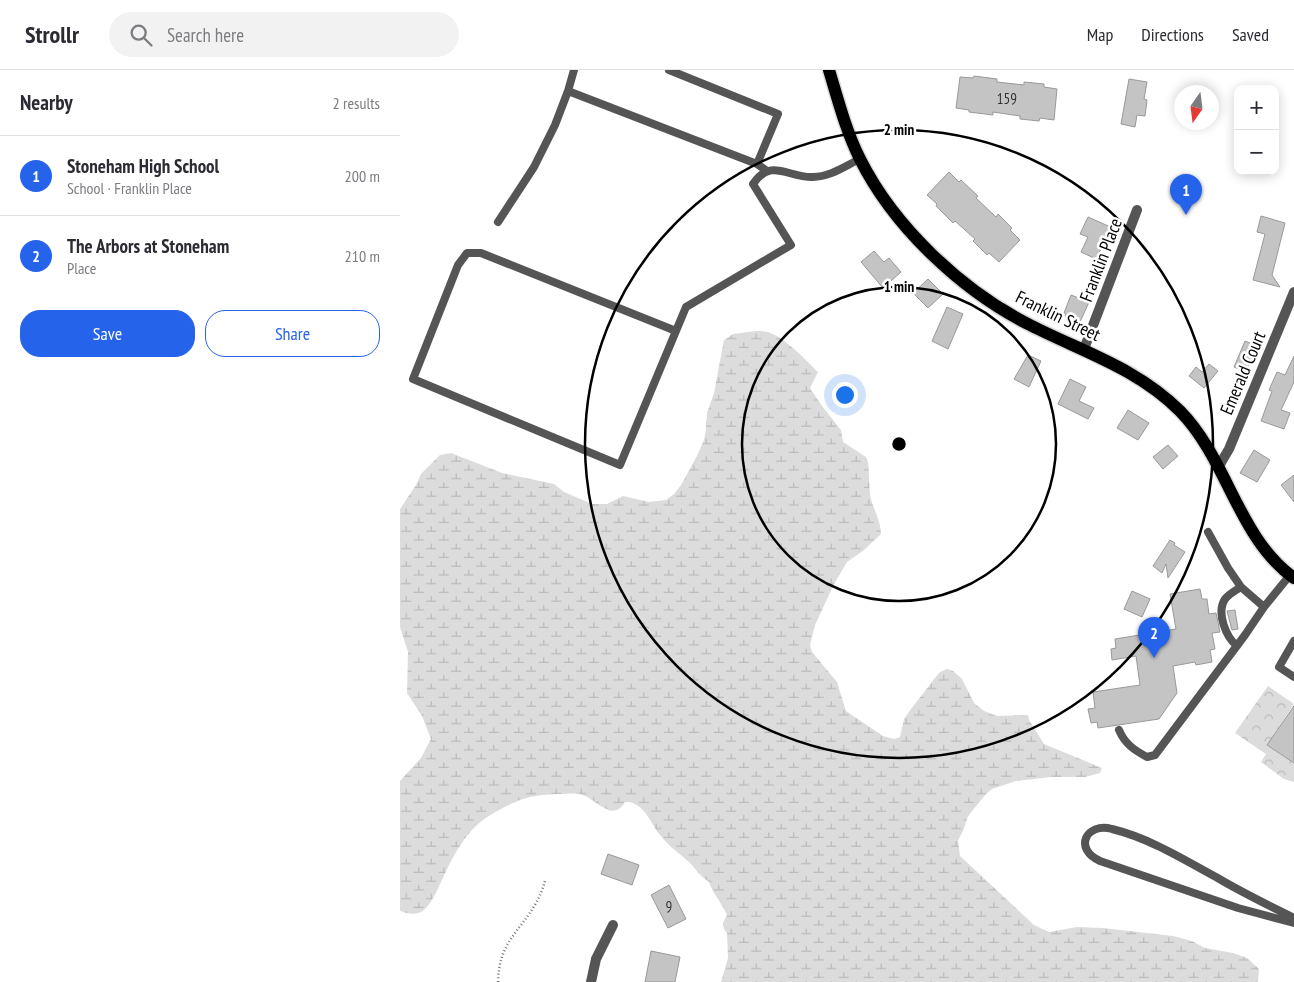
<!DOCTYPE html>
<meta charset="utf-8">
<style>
:root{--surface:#fff;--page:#f2f2f3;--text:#2b2b33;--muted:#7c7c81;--line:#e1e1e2;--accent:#2563eb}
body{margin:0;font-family:"PT Sans Narrow",sans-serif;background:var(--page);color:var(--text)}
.controls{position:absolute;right:15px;top:15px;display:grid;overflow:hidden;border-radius:10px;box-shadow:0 2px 12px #0003}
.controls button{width:45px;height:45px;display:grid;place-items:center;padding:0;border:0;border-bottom:1px solid var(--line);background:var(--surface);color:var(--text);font:25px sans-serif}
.compass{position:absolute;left:774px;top:15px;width:45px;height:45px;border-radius:50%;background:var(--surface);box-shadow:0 2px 12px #0003;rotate:194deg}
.you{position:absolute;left:444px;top:324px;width:18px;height:18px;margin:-12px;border:4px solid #fff;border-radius:50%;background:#1a73e8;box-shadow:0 0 0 8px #1a73e833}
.badge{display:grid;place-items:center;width:32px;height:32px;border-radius:50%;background:var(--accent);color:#fff;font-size:16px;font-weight:700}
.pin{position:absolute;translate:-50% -41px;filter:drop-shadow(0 1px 2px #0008)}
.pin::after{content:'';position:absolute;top:26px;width:18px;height:15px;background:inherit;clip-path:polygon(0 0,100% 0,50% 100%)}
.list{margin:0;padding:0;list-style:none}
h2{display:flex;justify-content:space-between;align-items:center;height:65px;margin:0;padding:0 20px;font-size:21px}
h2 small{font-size:16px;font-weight:400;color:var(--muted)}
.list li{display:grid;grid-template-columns:32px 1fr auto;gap:15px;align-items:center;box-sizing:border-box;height:80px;padding:0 20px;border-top:1px solid var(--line)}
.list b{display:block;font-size:19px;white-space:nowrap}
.list p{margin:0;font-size:16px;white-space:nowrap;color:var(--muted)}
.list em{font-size:16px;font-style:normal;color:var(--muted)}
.actions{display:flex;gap:10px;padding:15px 20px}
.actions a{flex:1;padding:11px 0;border:1px solid var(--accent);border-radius:20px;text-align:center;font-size:18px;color:var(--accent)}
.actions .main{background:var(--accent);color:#fff}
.icon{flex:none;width:28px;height:28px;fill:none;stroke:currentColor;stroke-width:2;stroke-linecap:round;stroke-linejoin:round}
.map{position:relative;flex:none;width:894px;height:912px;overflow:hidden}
header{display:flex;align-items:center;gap:30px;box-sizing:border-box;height:70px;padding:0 25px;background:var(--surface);border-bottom:1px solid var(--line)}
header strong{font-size:24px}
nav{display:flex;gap:28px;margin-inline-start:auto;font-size:18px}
.search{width:350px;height:45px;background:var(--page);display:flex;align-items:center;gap:12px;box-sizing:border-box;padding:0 18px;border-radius:28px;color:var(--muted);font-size:19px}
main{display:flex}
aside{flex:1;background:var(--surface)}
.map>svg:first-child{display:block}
.forest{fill:url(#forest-crowns)}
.wetland{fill:url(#wetland-marsh)}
.building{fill:#c4c4c4;stroke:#999}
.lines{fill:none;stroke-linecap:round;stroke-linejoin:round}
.primary-casing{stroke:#dbdbdb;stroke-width:15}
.path{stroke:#777;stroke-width:2.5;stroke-dasharray:1 2.5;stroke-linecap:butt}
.lane{stroke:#555;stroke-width:8}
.street{stroke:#555;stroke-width:10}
.primary{stroke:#000;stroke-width:12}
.ring{fill:none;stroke:#000;stroke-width:2.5}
.labels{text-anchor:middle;stroke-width:5;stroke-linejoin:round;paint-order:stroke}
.number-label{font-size:15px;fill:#313131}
.street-label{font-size:18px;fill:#000;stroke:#fff}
.centre{fill:#000;stroke:#fff;stroke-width:2.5}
.ring-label{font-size:15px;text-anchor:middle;font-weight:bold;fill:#000;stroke:#fff;stroke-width:5;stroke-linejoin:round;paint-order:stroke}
</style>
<header>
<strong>Strollr</strong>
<div class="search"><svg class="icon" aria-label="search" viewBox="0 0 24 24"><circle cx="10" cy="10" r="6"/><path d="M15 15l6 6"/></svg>Search here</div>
<nav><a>Map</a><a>Directions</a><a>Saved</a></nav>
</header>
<main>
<aside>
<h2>Nearby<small>2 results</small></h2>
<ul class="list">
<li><span class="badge">1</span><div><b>Stoneham High School</b><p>School · Franklin Place</p></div><em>200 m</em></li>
<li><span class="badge">2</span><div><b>The Arbors at Stoneham</b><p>Place</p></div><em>210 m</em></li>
</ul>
<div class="actions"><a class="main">Save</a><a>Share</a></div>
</aside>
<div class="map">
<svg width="894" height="912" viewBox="0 0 894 912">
<defs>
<pattern id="forest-crowns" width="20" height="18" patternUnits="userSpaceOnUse" patternTransform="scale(1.25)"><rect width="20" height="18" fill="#dcdcdc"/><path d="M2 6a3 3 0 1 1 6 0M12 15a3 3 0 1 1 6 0" fill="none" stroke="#bbb"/></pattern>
<pattern id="wetland-marsh" width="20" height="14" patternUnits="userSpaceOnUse" patternTransform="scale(1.25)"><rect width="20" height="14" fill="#dcdcdc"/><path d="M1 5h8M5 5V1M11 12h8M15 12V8" fill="none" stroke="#bbb"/></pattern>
</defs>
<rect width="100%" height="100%" fill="#fff"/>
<!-- forest -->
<path class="forest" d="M 868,616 L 894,634 L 867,675 L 894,693 L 894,712 L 884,709 L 861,692 L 866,684 L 835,663 Z"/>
<!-- wetland -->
<path class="wetland" d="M 356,261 C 359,261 364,261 368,262 C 384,267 406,290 418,302 L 410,318 L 422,336 L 441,360 L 443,372 L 466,387 L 468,392 C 469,403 469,414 470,425 C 473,440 480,447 481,464 L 464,480 L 447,492 L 434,514 L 415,555 L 410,575 L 412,582 L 437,612 L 446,641 L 483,666 L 494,669 L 500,667 L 504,649 L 511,639 L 535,608 L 540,602 L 547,599 L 553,601 L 562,609 L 574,633 L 584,641 L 597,646 L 628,645 L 629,650 L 644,674 L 702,698 L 700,703 L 685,707 L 651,707 L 616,711 L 592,719 L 586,724 L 568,746 L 563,761 L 558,770 L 560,786 L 634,855 L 649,862 L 677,857 L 703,858 L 773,866 L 792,871 L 805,878 L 833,883 L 847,888 L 859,899 L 858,912 L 321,912 L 328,888 L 327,863 L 324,859 L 323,853 L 327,845 C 322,833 313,824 309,812 C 301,807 298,802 292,795 C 282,785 269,777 260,765 C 251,754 243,730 225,732 C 212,754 196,728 180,724 C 174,723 167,724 161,724 C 130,724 115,730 89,746 C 66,760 53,786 42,810 C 37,820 33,831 25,839 C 18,846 8,844 0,841 L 0,711 L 21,688 L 31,669 L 22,646 L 7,623 L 8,582 L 0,557 L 0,439 L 16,415 L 21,404 L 40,385 L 51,383 L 102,403 L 154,414 L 164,422 L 192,434 L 207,434 L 223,426 L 249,432 L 266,430 L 274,424 L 281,415 L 298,384 L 304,370 L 306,359 L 307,343 L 314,323 L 324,270 L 333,264 Z"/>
<!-- building -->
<path class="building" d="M 574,6 L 597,9 L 597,12 L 624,15 L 624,12 L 644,14 L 644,17 L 657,19 L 654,50 L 640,48 L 639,51 L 620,49 L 620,46 L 593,42 L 593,45 L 569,42 L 569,40 L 556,38 L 560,7 L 573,8 Z
M 729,9 L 747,12 L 744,29 L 747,30 L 745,46 L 737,45 L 735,57 L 721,54 Z
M 549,102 L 559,112 L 561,110 L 578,126 L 576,128 L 596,147 L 598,144 L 612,158 L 610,160 L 620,170 L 599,192 L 589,183 L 587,185 L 573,171 L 575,169 L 555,151 L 553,153 L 536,136 L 537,134 L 527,125 Z
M 861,146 L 885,153 L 872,205 L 880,217 L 853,210 L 865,164 L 857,162 Z
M 688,147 L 715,159 L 707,177 L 703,175 L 696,189 L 681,182 L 688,167 L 680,164 Z
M 474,181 L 484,192 L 489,188 L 501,202 L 483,218 L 461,192 Z
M 528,209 L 543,224 L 528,238 L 513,223 Z
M 671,225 L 689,232 L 680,252 L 665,246 L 666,244 L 664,243 Z
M 547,237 L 563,244 L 548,279 L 532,271 Z
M 845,271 L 855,275 L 851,284 L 853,285 L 846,302 L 834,297 Z
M 628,285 L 641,291 L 629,317 L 614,309 Z
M 894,286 L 894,312 L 881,340 L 890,343 L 884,359 L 861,351 L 872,321 L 869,320 L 877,302 L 885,305 Z
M 809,294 L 818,301 L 804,318 L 789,306 L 796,297 L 802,302 Z
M 670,309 L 686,317 L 679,331 L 694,338 L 688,349 L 658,334 Z
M 728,340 L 749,353 L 738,370 L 717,358 Z
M 768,375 L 778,386 L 763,399 L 753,387 Z
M 854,380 L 870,390 L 857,412 L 840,403 Z
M 894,405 L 894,432 L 881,415 Z
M 770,470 L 775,473 L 774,475 L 785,482 L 768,508 L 766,494 L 762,503 L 753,496 Z
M 800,519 L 802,529 L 807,529 L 809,544 L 816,543 L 820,562 L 812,563 L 815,579 L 810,580 L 812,592 L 796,595 L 795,592 L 773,596 L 777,623 L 759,649 L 698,658 L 697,652 L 691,653 L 688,639 L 695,638 L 693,622 L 740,615 L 736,586 L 712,590 L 711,579 L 716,578 L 715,569 L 776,559 L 770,524 Z
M 732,521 L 750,529 L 742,547 L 724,539 Z
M 835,540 L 838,559 L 832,560 L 827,541 Z
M 894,636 L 894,693 L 867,675 Z
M 208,784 L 239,795 L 232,815 L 201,804 Z
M 269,815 L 286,849 L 268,858 L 251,825 Z
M 251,881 L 280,887 L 275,912 L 245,912 Z"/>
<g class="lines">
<!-- primary casing -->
<g class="primary-casing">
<path id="primary" d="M 429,0 C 438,30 446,61 460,89 C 494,157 562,221 630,255 C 683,282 737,298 780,341 C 828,390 838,468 894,508"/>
</g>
<!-- path -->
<path class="path" d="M 98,912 C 99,872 119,863 136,833 C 140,826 143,818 145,811"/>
<!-- lane -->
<path class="lane" d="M 269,0 L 378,44 L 357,94
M 168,21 L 174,0
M 98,152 L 134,97 L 155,55 L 168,21 L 357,94 L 367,101
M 276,261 L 81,183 L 67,183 L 58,195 L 13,309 L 220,395 L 286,237 L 391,175 L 353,114 C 371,87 388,108 413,107 C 430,107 445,96 460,89
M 808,462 L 828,498 L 841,517
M 894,571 L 879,597 L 894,607
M 837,576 C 826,567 816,543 825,529 C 829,524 836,520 841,517 L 864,537
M 719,660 C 725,674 734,680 747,687 L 755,685 L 845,565 L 864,537 L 890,505
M 894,848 C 868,835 841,822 816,807 C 783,789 749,768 712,759 C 686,752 673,779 700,791 L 838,838 L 894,853"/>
<!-- street -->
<path class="street" d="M 684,279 L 737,140
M 819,396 L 829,379 L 894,222
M 191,912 L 196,889 L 213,855"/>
<!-- primary -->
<use href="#primary" class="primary"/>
</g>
<!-- distance rings -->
<g class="ring">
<circle cx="499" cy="374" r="157"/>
<circle cx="499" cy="374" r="314"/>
</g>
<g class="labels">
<!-- number labels -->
<g class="number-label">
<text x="607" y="34">159</text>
<text x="269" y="842">9</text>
</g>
<!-- street labels -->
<g class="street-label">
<text transform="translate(701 190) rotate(-69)" y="6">Franklin Place</text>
<text transform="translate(658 246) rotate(26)" y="6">Franklin Street</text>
<text transform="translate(843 303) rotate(-67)" y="6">Emerald Court</text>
</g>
</g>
<circle cx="499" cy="374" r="8" class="centre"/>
<g class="ring-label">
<text x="499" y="65">2 min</text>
<text x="499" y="222">1 min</text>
</g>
</svg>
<div class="controls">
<button>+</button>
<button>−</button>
</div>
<svg class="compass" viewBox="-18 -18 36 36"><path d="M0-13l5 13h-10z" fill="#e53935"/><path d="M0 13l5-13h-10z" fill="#7c7c81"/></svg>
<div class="you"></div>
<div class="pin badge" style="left:786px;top:145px">1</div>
<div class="pin badge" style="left:754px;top:588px">2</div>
</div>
</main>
